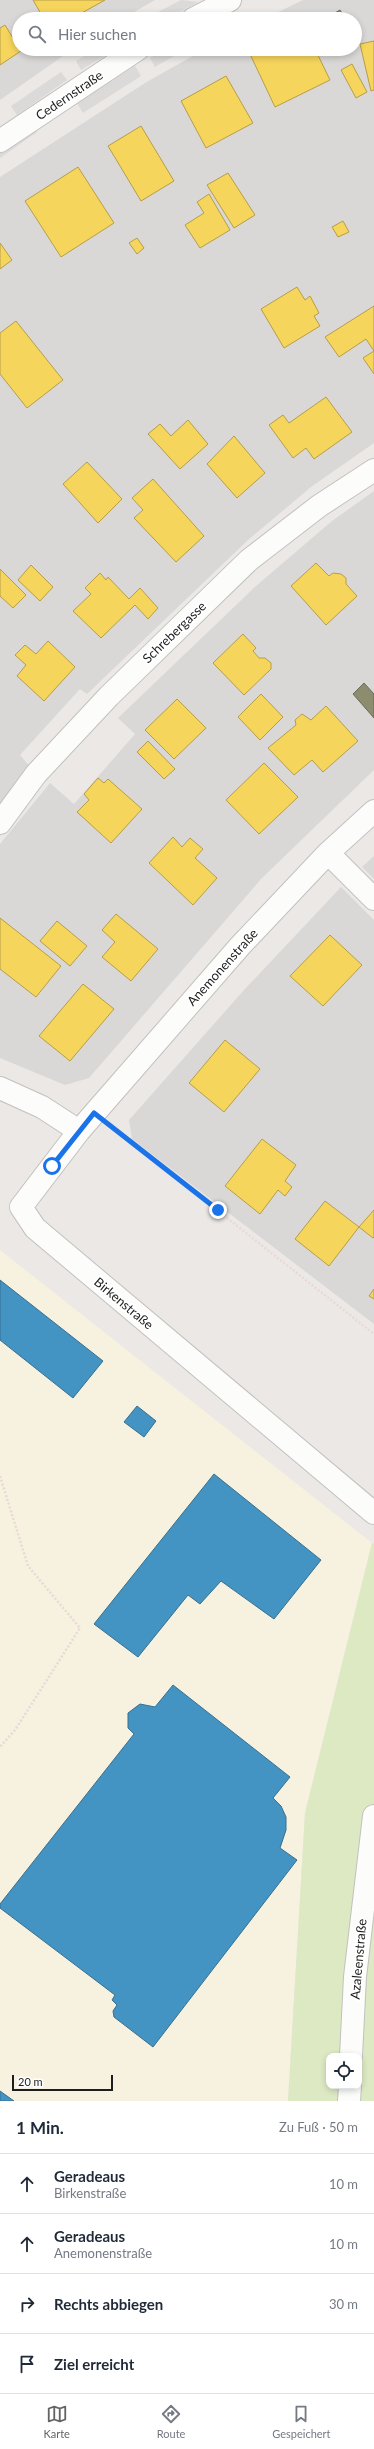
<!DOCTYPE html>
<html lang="de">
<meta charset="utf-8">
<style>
:root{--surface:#fff;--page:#f6f6f7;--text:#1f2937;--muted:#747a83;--line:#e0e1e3;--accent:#656463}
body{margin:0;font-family:Lato,sans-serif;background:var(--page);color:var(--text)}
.controls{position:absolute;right:12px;bottom:12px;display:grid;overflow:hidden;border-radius:8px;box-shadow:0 2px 6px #0003}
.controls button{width:36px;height:36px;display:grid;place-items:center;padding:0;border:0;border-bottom:1px solid var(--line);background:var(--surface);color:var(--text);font:20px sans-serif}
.scale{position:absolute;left:12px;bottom:10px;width:101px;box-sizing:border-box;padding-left:4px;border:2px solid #1d1d1d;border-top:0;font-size:11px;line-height:14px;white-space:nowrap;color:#1d1d1d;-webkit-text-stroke:3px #fff;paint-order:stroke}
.stop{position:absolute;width:12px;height:12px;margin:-9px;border:3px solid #1a73e8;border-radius:50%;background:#fff}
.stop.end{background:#1a73e8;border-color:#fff;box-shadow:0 1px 4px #0008}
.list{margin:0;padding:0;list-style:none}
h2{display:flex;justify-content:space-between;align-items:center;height:52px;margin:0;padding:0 16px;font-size:17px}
h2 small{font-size:13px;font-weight:400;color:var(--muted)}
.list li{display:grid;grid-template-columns:26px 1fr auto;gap:12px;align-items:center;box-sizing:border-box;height:60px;padding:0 16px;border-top:1px solid var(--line)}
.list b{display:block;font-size:15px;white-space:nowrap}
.list p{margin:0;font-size:13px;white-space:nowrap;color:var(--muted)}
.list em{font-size:13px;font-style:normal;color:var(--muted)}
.icon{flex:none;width:22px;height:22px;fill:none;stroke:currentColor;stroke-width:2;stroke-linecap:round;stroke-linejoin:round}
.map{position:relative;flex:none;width:374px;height:2101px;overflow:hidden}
.search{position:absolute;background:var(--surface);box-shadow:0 2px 6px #0003;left:12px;right:12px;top:12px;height:44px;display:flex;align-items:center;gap:10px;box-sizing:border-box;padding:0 14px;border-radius:22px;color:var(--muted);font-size:15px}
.sheet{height:292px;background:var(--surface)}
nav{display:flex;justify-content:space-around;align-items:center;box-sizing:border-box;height:56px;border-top:1px solid var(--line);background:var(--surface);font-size:11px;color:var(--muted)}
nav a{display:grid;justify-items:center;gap:2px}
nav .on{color:var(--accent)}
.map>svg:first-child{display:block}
.residential{fill:#dad8d7}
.education{fill:#f6f2df}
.grass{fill:#dde9c3;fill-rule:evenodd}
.parking{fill:#dbdad9}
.homes{fill:#f6d55c;stroke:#b59e49}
.schools{fill:#4393c3;stroke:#387091}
.industry{fill:#8c8c6e;stroke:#6b6b56}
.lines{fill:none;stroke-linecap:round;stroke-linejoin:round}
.minor-casing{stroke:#c2c1c0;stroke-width:24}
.path{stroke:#ead8d8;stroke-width:2.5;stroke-dasharray:2 2;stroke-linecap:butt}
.minor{stroke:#fcfcfb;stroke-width:22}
.route{stroke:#1a73e8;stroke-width:5}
.labels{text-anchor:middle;stroke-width:4;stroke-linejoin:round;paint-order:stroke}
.street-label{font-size:13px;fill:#1d1d1d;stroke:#fff}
</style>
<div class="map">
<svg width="374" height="2101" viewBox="0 0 374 2101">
<rect width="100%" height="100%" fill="#ebe8e5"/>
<!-- residential -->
<path class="residential" d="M 0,0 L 155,0 L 122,19 L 19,19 L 19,49 L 73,49 L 0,100 Z
M 303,0 L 374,0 L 374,443 L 311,487 L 248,540 L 87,694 L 80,689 L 20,755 L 31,768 L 0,809 L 0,177 L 145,83 L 205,49 L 355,49 L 355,19 L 264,19 Z
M 374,491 L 374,770 L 262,878 L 89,1078 L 65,1085 L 0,1058 L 0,844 L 50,783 L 74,804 L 135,734 L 118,718 L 256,586 L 332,521 Z
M 374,856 L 374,879 L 362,867 Z
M 341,887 L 374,920 L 374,1324 L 132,1139 L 129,1120 L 244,990 Z"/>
<!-- education -->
<path class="education" d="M 0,1250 L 372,1543 L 305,1813 L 288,2101 L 0,2101 Z"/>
<!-- grass -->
<path class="grass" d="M 372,1543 L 374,1544 L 374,2101 L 288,2101 L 305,1813 ZM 329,2056 L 359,2056 L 359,2086 L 329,2086 Z"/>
<!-- parking -->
<path class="parking" d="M 181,0 L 198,2 L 167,19 L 145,19 Z
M 96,49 L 116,49 L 81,70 L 76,61 Z
M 165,49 L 186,49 L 155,67 L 150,58 Z
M 135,66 L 141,76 L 83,113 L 77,103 Z
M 61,72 L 67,80 L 17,115 L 11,106 Z
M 31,123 L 37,132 L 0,158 L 0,144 Z"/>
<!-- homes -->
<path class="homes" d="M 33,0 L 105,0 L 80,14 L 79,19 L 44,19 Z
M 5,25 L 21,51 L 0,65 L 0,28 Z
M 374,41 L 374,90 L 371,91 L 360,44 Z
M 255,49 L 315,49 L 330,80 L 275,107 L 249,52 Z
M 352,64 L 367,92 L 356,98 L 341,70 Z
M 226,76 L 253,123 L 206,148 L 181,101 Z
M 141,126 L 174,181 L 141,201 L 108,146 Z
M 78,167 L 114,223 L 61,257 L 25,201 Z
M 228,173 L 255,215 L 234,228 L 207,185 Z
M 209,194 L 230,230 L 200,248 L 185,225 L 204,213 L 197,202 Z
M 343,221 L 349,232 L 338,237 L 332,227 Z
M 137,238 L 144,248 L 137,254 L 129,243 Z
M 0,243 L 12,260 L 0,269 Z
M 297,287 L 305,300 L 310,296 L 319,313 L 314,316 L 320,326 L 284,348 L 261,309 Z
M 374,306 L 374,351 L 366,339 L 339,357 L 325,337 Z
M 16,321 L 63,380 L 27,408 L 0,374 L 0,333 Z
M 374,351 L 374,374 L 363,358 Z
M 326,397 L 352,432 L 314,459 L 306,448 L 293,458 L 269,425 L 283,415 L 289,423 Z
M 188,420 L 208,444 L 180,469 L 148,434 L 160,424 L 171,436 Z
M 234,436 L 265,473 L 237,498 L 207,464 Z
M 87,462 L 122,499 L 98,523 L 63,484 Z
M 153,479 L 204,536 L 176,562 L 134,518 L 143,510 L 132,498 Z
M 316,563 L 329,576 L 333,573 L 341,574 L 346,578 L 346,584 L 357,596 L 326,625 L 291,586 Z
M 31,565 L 53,587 L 40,601 L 18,580 Z
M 0,569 L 26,595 L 13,608 L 0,596 Z
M 100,573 L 106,580 L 108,577 L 129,599 L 140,588 L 158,608 L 148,619 L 135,605 L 101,638 L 73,611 L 91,594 L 85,588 Z
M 243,634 L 256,648 L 253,651 L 259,658 L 265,658 L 271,663 L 271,669 L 244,695 L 213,663 Z
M 48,641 L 75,667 L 44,701 L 17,676 L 26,665 L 15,655 L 25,645 L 36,654 Z
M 261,694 L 283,717 L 260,740 L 238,717 Z
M 177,699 L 206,728 L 174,759 L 145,730 Z
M 326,706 L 358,741 L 323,772 L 312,760 L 294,775 L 268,748 L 296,725 L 295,720 L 302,714 L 311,720 Z
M 148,741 L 175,769 L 164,779 L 137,752 Z
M 264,763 L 298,797 L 259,834 L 226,800 Z
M 98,778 L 104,783 L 108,779 L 142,809 L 111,843 L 77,812 L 89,800 L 84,794 Z
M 173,837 L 182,847 L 190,838 L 203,849 L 195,858 L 217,878 L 193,905 L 149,863 Z
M 116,914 L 158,949 L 131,981 L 102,957 L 115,942 L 102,930 Z
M 0,918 L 61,966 L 36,997 L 0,969 Z
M 57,921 L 87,946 L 70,966 L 40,941 Z
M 330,935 L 362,965 L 323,1006 L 290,976 Z
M 83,984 L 114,1009 L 70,1061 L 39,1036 Z
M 225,1040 L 260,1069 L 224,1112 L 189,1083 Z
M 262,1139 L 296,1165 L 285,1181 L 292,1187 L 285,1196 L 278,1190 L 260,1214 L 225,1186 Z
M 325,1201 L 359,1227 L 329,1266 L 295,1239 Z
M 374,1210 L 374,1237 L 373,1238 L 359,1227 Z
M 374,1289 L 374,1299 L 369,1296 Z"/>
<!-- schools -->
<path class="schools" d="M 0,1280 L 103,1361 L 73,1398 L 0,1340 Z
M 137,1406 L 156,1421 L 144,1437 L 124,1422 Z
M 214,1474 L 321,1560 L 274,1619 L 221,1581 L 200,1604 L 188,1595 L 138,1657 L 94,1624 Z
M 173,1685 L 290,1777 L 273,1798 L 281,1806 L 286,1817 L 286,1830 L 280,1848 L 297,1860 L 153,2047 L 114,2017 L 113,2011 L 117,2005 L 112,2000 L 115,1995 L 0,1908 L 0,1904 L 134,1734 L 128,1728 L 128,1713 L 140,1704 L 155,1707 Z
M 0,2091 L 14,2101 L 0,2101 Z"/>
<!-- industry -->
<path class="industry" d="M 340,10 L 345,19 L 328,19 L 328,17 Z
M 364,683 L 374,694 L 374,718 L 353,694 Z"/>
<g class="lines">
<!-- minor casing -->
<g class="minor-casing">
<path id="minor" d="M 193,19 L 230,0
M 0,141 L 138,49
M 374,811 L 328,853 L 240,946 L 79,1131 L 21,1207 L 35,1228 L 374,1513
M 0,823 L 36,774 L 109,696 L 249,560 L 319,506 L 374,470
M 328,853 L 374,899
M 0,1088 L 42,1107 L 79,1131
M 351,2056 L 355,1977 L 374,1816
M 349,2101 L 350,2086"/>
</g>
<!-- path -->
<path class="path" d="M 117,1131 L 374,1334
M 0,1476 L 28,1566 L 80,1628 L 15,1730 L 0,1747"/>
<!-- minor -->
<use href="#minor" class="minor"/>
</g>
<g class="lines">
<!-- route -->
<path class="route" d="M 52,1166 L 94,1113 L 218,1210"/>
</g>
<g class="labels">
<!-- street labels -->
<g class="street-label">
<text transform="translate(69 95) rotate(-34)" y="5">Cedernstraße</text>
<text transform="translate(174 632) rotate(-44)" y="5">Schrebergasse</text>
<text transform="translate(222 967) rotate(-48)" y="5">Anemonenstraße</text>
<text transform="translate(124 1303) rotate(40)" y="5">Birkenstraße</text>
<text transform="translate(358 1959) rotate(-85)" y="5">Azaleenstraße</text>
</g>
</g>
</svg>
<div class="controls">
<button><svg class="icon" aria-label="locate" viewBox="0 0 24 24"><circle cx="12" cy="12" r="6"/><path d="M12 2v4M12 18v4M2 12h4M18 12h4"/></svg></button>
</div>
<div class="scale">20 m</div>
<div class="stop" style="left:52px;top:1166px"></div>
<div class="stop end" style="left:218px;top:1210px"></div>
<div class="search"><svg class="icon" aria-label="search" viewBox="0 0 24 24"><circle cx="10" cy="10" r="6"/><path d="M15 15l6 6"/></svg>Hier suchen</div>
</div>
<section class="sheet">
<h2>1 Min.<small>Zu Fuß · 50 m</small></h2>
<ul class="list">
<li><svg class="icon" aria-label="ahead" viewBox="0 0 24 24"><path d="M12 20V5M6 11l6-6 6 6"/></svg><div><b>Geradeaus</b><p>Birkenstraße</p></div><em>10 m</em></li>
<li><svg class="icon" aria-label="ahead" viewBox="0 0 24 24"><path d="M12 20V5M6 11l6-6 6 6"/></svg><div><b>Geradeaus</b><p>Anemonenstraße</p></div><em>10 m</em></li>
<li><svg class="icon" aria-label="right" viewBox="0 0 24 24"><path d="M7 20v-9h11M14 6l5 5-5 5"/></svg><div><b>Rechts abbiegen</b></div><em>30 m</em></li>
<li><svg class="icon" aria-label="arrive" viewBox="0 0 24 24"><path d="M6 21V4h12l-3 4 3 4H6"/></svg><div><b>Ziel erreicht</b></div></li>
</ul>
</section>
<nav>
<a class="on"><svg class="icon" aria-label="map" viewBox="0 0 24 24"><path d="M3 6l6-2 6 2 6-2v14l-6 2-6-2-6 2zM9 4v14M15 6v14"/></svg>Karte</a>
<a><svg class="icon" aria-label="directions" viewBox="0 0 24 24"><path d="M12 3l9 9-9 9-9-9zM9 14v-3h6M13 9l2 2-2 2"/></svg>Route</a>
<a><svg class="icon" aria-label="saved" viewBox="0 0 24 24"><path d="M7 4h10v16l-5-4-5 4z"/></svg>Gespeichert</a>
</nav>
